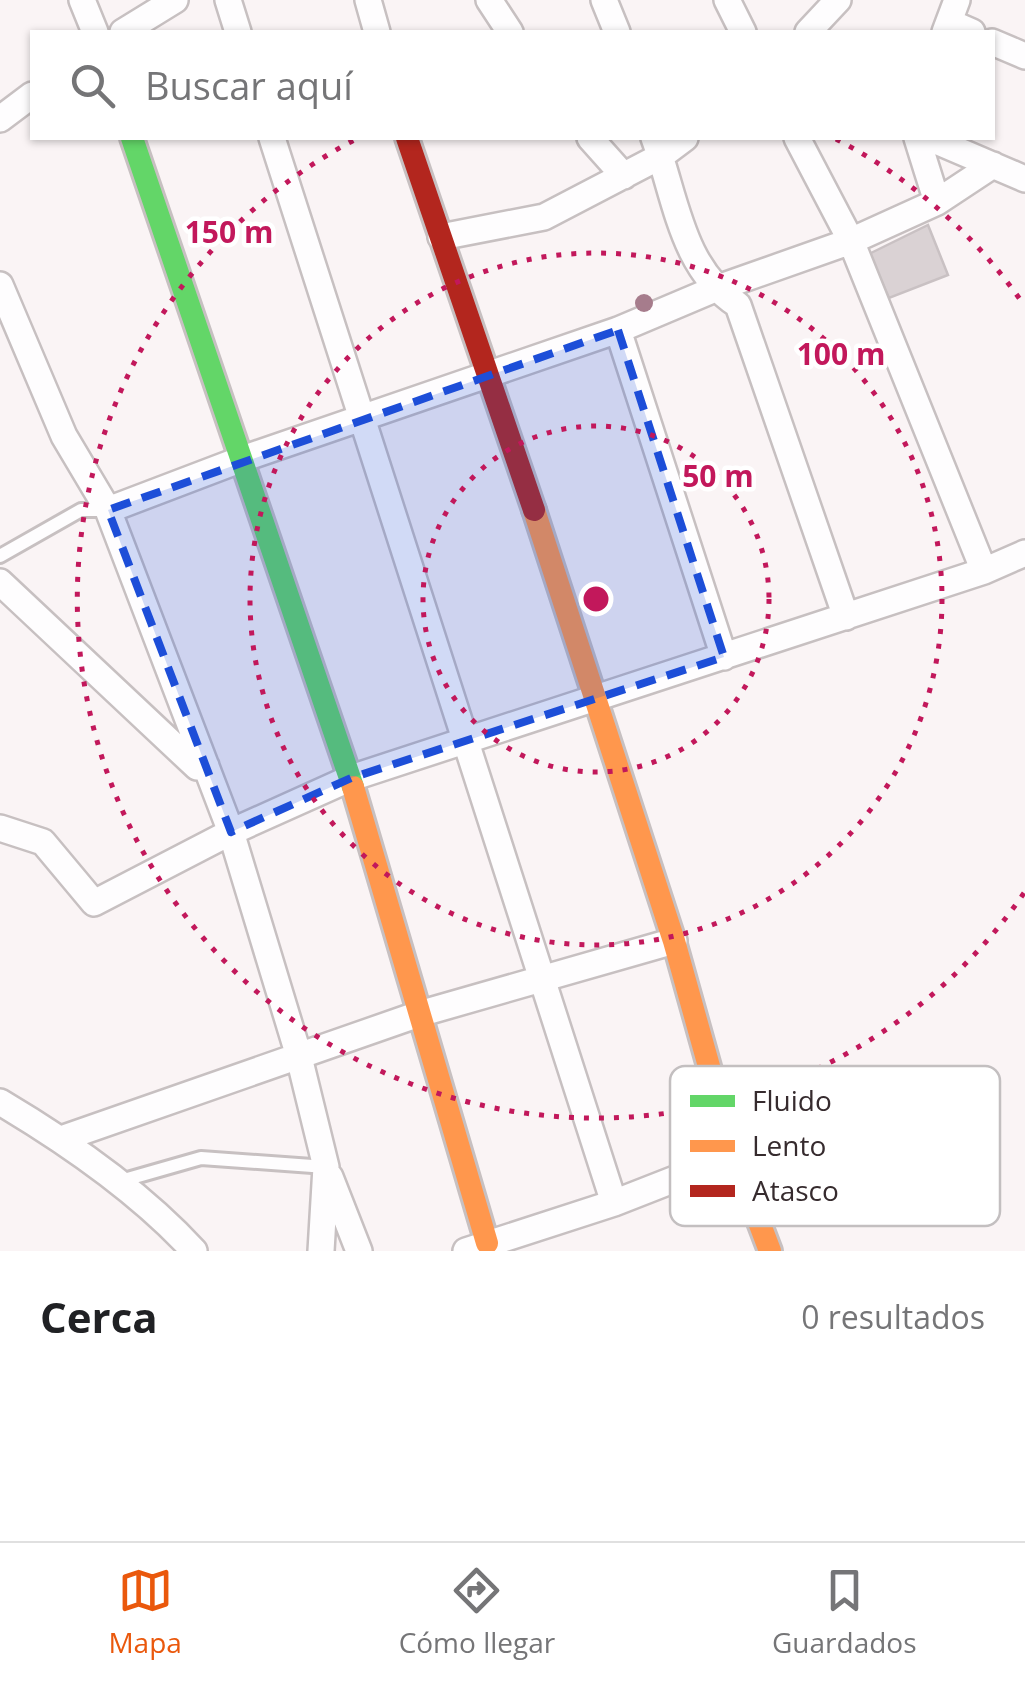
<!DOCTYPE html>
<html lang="es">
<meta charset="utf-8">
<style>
:root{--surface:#fff;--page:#f6f6f6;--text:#202124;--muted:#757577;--line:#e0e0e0;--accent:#ea580c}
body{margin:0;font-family:"Open Sans",sans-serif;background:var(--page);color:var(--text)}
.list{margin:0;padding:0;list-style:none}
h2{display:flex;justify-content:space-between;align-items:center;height:130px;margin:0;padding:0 40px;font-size:42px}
h2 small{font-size:32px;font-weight:400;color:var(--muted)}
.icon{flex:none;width:55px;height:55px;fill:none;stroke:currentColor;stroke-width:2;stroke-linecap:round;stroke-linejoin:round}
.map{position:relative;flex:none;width:1025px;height:1251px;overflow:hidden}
.search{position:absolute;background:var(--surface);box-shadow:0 2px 8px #0004;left:30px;right:30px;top:30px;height:110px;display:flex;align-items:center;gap:25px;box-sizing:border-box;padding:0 35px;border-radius:0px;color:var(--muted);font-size:38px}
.sheet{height:290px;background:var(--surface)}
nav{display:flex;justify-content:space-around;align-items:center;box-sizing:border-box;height:140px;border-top:2px solid var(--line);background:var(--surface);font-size:28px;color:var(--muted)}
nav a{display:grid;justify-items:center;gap:5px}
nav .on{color:var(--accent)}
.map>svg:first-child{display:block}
.building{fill:#dad2d4;stroke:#c9c1c3;stroke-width:2.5}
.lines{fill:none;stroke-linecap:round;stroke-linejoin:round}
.lane-casing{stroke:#c7c0c1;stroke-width:18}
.street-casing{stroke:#c7c0c1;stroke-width:30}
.fast-casing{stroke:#c7c0c1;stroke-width:28}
.slow-casing{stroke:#c7c0c1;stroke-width:28}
.jam-casing{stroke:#c7c0c1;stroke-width:28}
.lane{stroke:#fefdfe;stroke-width:12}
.street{stroke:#fefdfe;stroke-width:25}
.fast{stroke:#63d668;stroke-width:22}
.slow{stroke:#ff974d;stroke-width:22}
.jam{stroke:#b3261e;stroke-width:22}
.tree{fill:#a67c8c}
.marked{fill:#1d4ed8;fill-opacity:0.2;stroke:#1d4ed8;stroke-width:8;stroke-dasharray:20 12;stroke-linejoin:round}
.ring{fill:none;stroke:#c2185b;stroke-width:5;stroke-dasharray:5 10}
.key{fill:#fff;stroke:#c3bfc0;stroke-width:2.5}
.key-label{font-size:28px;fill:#362b2e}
.centre{fill:#c2185b;stroke:#fff;stroke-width:5}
.ring-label{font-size:30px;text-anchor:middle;font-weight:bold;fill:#c2185b;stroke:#fff;stroke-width:9;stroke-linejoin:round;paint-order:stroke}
</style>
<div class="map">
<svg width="1025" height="1251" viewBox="0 0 1025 1251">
<rect width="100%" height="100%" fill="#faf4f5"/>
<!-- building -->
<path class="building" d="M 928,225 L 948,275 L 889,298 L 869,254 Z"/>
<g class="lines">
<!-- lane casing -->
<g class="lane-casing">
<path id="lane" d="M 0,556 L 81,510 L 108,510
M 117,1182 L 201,1158 L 326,1167"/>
</g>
<!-- street casing -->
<g class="street-casing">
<path id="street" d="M 82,0 L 95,32
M 228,0 L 238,32
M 368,0 L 377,32
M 489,0 L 510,32
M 604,0 L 617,32
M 727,0 L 743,32
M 949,22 L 972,32
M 123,32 L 175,0
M 808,32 L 838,0
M 945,32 L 957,0
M 992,42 L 1025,56
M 0,119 L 32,95
M 272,138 L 614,1203
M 590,138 L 624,176
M 654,138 C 676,197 681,268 738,305 L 846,617
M 797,138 L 851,241 L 984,571
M 917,138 L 937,202
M 929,138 L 1025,179
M 441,237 L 544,217 L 661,156 L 685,138
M 0,285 L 64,436 L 108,510 L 231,832 L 298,1053 L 326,1167 L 321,1251
M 618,330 L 724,657
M 108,510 L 242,459 L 618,330 L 715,289 L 851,241 L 937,202 L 993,165
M 0,582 L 197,767 L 206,766
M 0,828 L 43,842 L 94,903 L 231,832 L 351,778 L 984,571 L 1025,553
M 0,1102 C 69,1143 140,1192 194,1251
M 61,1139 L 419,1014 L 674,941
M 330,1177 L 359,1251
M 466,1251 L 614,1203 L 734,1156"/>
</g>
<!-- fast casing -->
<g class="fast-casing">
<path id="fast" d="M 132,138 L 353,787"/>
</g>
<!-- slow casing -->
<g class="slow-casing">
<path id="slow" d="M 534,510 L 674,941 L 734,1156 L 770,1251
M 353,787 L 487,1243"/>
</g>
<!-- jam casing -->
<g class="jam-casing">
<path id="jam" d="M 407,138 L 534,510"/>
</g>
<!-- lane -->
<use href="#lane" class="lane"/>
<!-- street -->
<use href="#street" class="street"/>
<!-- fast -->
<use href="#fast" class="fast"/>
<!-- slow -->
<use href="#slow" class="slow"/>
<!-- jam -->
<use href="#jam" class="jam"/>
</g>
<!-- trees -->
<circle class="tree" cx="644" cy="303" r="9"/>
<!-- marked area -->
<path class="marked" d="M 618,330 L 724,657 L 351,778 L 231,832 L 108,510 Z"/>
<!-- distance rings -->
<g class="ring">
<circle cx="596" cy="599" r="173"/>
<circle cx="596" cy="599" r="346"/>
<path d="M1024 893A519 519 0 1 1 356 139M836 139A519 519 0 0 1 1024 305"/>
</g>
<!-- legend -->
<rect x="670" y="1066" width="330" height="160" rx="15" class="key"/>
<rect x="690" y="1095" width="45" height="12" fill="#63d668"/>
<rect x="690" y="1140" width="45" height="12" fill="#ff974d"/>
<rect x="690" y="1185" width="45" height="12" fill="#b3261e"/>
<g class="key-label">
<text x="752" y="1111">Fluido</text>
<text x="752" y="1156">Lento</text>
<text x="752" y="1201">Atasco</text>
</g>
<circle cx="596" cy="599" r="15" class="centre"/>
<g class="ring-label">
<text x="229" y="243">150 m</text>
<text x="841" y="365">100 m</text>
<text x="718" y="487">50 m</text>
</g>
</svg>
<div class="search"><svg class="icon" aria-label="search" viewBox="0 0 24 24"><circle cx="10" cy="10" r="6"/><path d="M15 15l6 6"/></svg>Buscar aquí</div>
</div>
<section class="sheet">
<h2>Cerca<small>0 resultados</small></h2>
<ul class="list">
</ul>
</section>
<nav>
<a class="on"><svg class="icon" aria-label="map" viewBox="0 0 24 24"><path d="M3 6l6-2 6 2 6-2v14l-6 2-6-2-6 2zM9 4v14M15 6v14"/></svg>Mapa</a>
<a><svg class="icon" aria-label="directions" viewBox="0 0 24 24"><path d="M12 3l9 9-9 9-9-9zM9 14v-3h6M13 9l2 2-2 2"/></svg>Cómo llegar</a>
<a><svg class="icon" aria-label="saved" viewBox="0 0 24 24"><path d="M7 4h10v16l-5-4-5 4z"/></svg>Guardados</a>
</nav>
